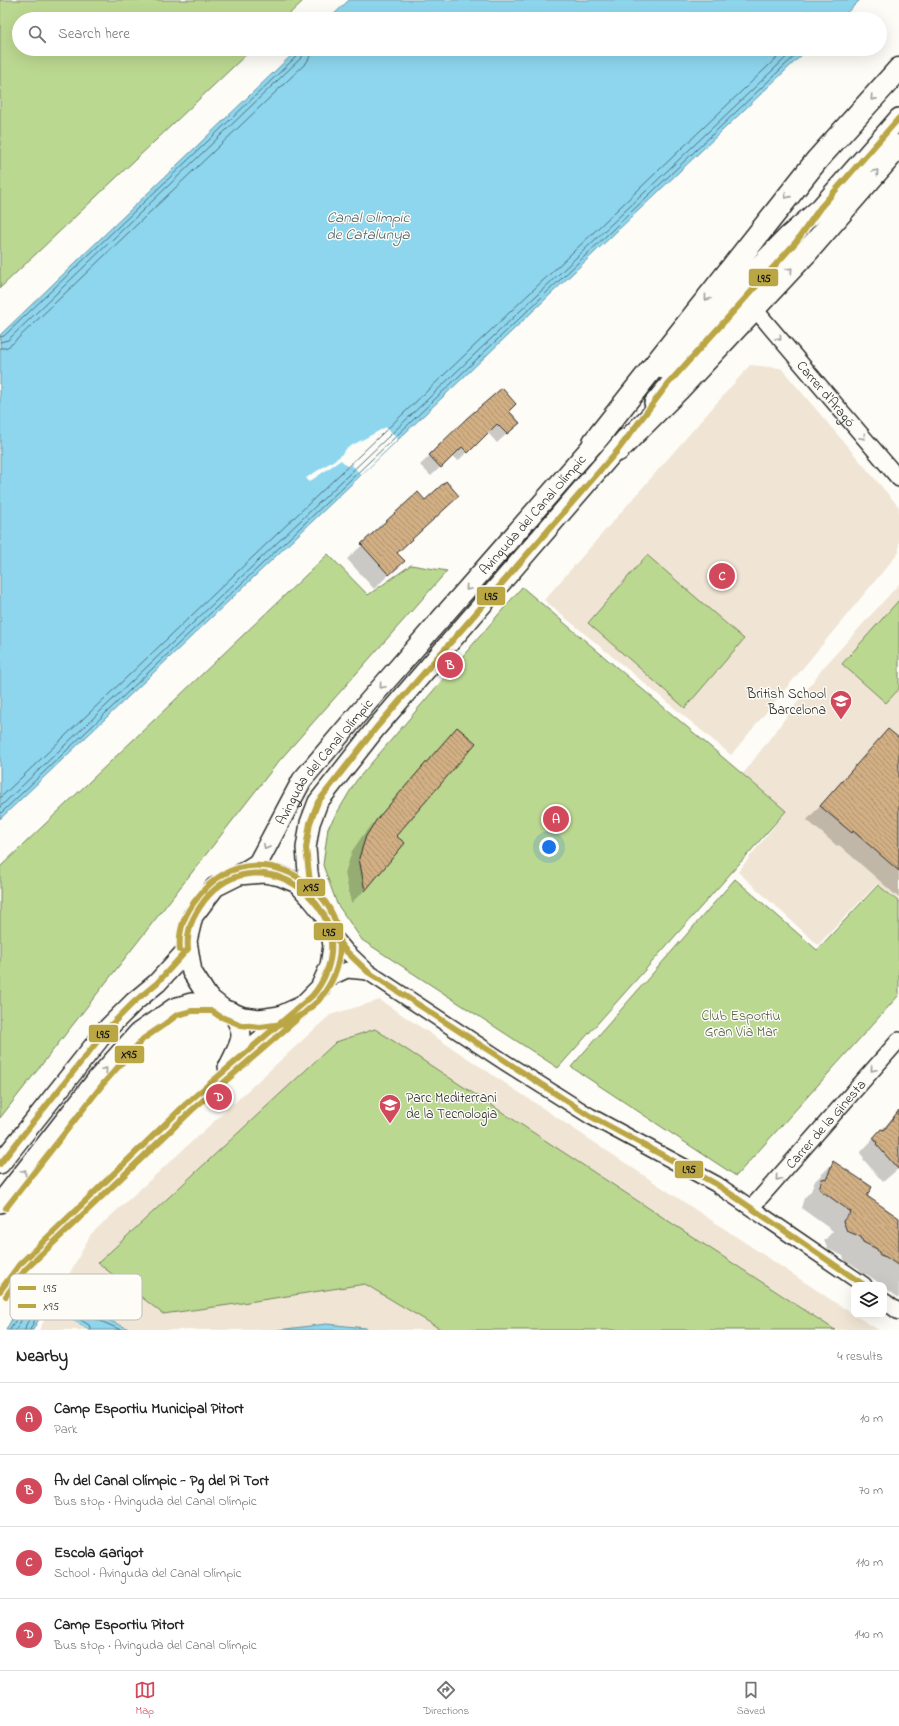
<!DOCTYPE html>
<meta charset="utf-8">
<style>
:root{--surface:#fff;--page:#f2f2f2;--text:#222;--muted:#767676;--line:#e0e0e0;--accent:#d1495b}
body{margin:0;font-family:"Indie Flower",sans-serif;background:var(--page);color:var(--text)}
.controls{position:absolute;right:12px;bottom:12px;display:grid;overflow:hidden;border-radius:8px;box-shadow:0 4px 16px #0002}
.controls button{width:36px;height:36px;display:grid;place-items:center;padding:0;border:0;border-bottom:1px solid var(--line);background:var(--surface);color:var(--text);font:20px sans-serif}
.you{position:absolute;left:549px;top:847px;width:14px;height:14px;margin:-10px;border:3px solid #fff;border-radius:50%;background:#1a73e8;box-shadow:0 0 0 6px #1a73e833}
.badge{display:grid;place-items:center;width:26px;height:26px;border-radius:50%;background:var(--accent);color:#fff;font-size:13px;font-weight:700}
.pin{position:absolute;translate:-50% -50%;border:2px solid #fff;box-shadow:0 1px 4px #0006}
.list{margin:0;padding:0;list-style:none}
h2{display:flex;justify-content:space-between;align-items:center;height:52px;margin:0;padding:0 16px;font-size:17px}
h2 small{font-size:13px;font-weight:400;color:var(--muted)}
.list li{display:grid;grid-template-columns:26px 1fr auto;gap:12px;align-items:center;box-sizing:border-box;height:72px;padding:0 16px;border-top:1px solid var(--line)}
.list b{display:block;font-size:15px;white-space:nowrap}
.list p{margin:0;font-size:13px;white-space:nowrap;color:var(--muted)}
.list em{font-size:13px;font-style:normal;color:var(--muted)}
.icon{flex:none;width:22px;height:22px;fill:none;stroke:currentColor;stroke-width:2;stroke-linecap:round;stroke-linejoin:round}
.map{position:relative;flex:none;width:899px;height:1330px;overflow:hidden}
.search{position:absolute;background:var(--surface);box-shadow:0 4px 16px #0002;left:12px;right:12px;top:12px;height:44px;display:flex;align-items:center;gap:10px;box-sizing:border-box;padding:0 14px;border-radius:22px;color:var(--muted);font-size:15px}
.sheet{height:340px;background:var(--surface)}
nav{display:flex;justify-content:space-around;align-items:center;box-sizing:border-box;height:56px;border-top:1px solid var(--line);background:var(--surface);font-size:11px;color:var(--muted)}
nav a{display:grid;justify-items:center;gap:2px}
nav .on{color:var(--accent)}
.map>svg:first-child{display:block}
.built{fill:#f0e5d4}
.green{fill:#bbd890;stroke:#73825e}
.water{fill:#8dd6ee;stroke:#6692a0}
.pier{fill:#fdfcf7}
.shadow{fill:#0003}
.lines{fill:none;stroke-linecap:round;stroke-linejoin:round}
.shore{stroke:#526f79;stroke-width:1}
.building{fill:url(#building-back-hatch);stroke:#2b2b2b}
.minor-casing{stroke:#2b2b2b;stroke-width:18}
.tertiary-casing{stroke:#2b2b2b;stroke-width:22}
.trunk-casing{stroke:#2b2b2b;stroke-width:25}
.minor{stroke:#fdfcf7;stroke-width:15}
.tertiary{stroke:#fdfcf7;stroke-width:19}
.trunk{stroke:#fdfcf7;stroke-width:22}
.bus-1-casing{stroke:#fdfcf7;stroke-width:9}
.bus-2-casing{stroke:#fdfcf7;stroke-width:9}
.bus-1{stroke:#bba644;stroke-width:6}
.bus-2{stroke:#bba644;stroke-width:6}
.oneway{stroke:#9e9e9b}
.labels{text-anchor:middle;stroke-width:3;stroke-linejoin:round;paint-order:stroke}
.street-label{font-size:14px;fill:#2b2b2b;stroke:#fdfcf7}
.poi-label{font-size:14px;fill:#2b2b2b;stroke:#fdfcf7;text-anchor:end}
.park-label{font-size:14px;fill:#565f49;stroke:#fdfcf7}
.water-label{font-size:15px;font-style:italic;fill:#485e66;stroke:#fdfcf7}
.key{fill:#fdfcf7;stroke:#bebdba;stroke-width:1}
.key-label{font-size:11px;fill:#2b2b2b}
.line-badge{stroke:#fdfcf7;stroke-width:1.5}
.pale-badge-label{font-size:11px;text-anchor:middle;font-weight:bold;fill:#111}
</style>
<div class="map">
<svg width="899" height="1330" viewBox="0 0 899 1330">
<defs>
<pattern id="building-back-hatch" width="6" height="6" patternUnits="userSpaceOnUse"><rect width="6" height="6" fill="#d2af84"/><path d="M-1 5l2 2M0 0l6 6M5-1l2 2" fill="none" stroke="#ab8f6c"/></pattern>
</defs>
<rect width="100%" height="100%" fill="#fdfcf7"/>
<filter id="ink" filterUnits="userSpaceOnUse"><feTurbulence type="fractalNoise" baseFrequency=".025" numOctaves="2"/><feDisplacementMap in="SourceGraphic" scale="8" xChannelSelector="R" yChannelSelector="G"/><feConvolveMatrix kernelMatrix="1 2 1 2 8 2 1 2 1" color-interpolation-filters="sRGB"/></filter>
<g filter="url(#ink)">
<!-- built -->
<path class="built" d="M 750,365 L 781,368 L 899,507 L 899,552 L 731,755 L 544,600 Z
M 899,584 L 899,901 L 877,884 L 818,945 L 738,872 L 786,811 L 743,774 L 823,668 Z
M 380,1000 L 854,1315 L 879,1330 L 39,1330 L 91,1234 L 330,1015 Z"/>
<!-- green -->
<path class="green" d="M 0,0 L 304,0 L 284,19 L 19,19 L 19,49 L 252,49 L 0,288 Z
M 328,554 L 368,595 L 411,565 L 447,571 L 279,761 L 0,1118 L 0,867 Z
M 647,555 L 744,639 L 685,708 L 588,623 Z
M 522,587 L 786,811 L 558,1068 L 362,940 L 337,904 L 323,865 L 328,828 L 356,781 Z
M 899,600 L 899,689 L 886,703 L 842,664 Z
M 735,879 L 817,950 L 878,885 L 899,902 L 899,995 L 736,1176 L 571,1067 Z
M 375,1029 L 835,1330 L 442,1330 L 365,1284 L 229,1305 L 163,1314 L 98,1263 L 336,1042 Z"/>
<!-- water -->
<path class="water" d="M 349,0 L 860,0 L 840,19 L 329,19 Z
M 298,49 L 808,49 L 0,819 L 0,335 Z
M 30,1285 L 131,1330 L 89,1330 L 47,1304 L 33,1330 L 6,1330 Z
M 326,1324 L 366,1328 L 368,1330 L 278,1330 Z"/>
<!-- pier -->
<path class="pier" d="M 386,427 L 398,439 L 361,475 L 351,464 L 348,467 L 341,460 L 309,482 L 306,478 L 339,457 L 347,448 Z"/>
<!-- shadow -->
<path class="shadow" d="M 508,412 L 509,432 L 497,443 L 487,432 L 458,461 L 452,456 L 431,476 L 420,465 L 468,419 Z
M 418,494 L 396,553 L 403,561 L 374,589 L 347,559 Z
M 888,730 L 899,740 L 899,898 L 839,845 L 837,846 L 807,820 Z
M 443,743 L 395,836 L 404,843 L 365,890 L 351,903 L 345,873 L 352,851 L 363,835 Z
M 899,1111 L 899,1168 L 883,1182 L 863,1159 L 864,1158 L 860,1153 Z
M 833,1163 L 866,1196 L 899,1219 L 899,1298 L 884,1287 L 884,1285 L 882,1285 L 868,1275 L 862,1273 L 858,1268 L 845,1261 L 843,1256 L 828,1249 L 824,1241 L 833,1231 L 801,1208 L 804,1198 L 811,1191 L 815,1181 Z"/>
<g class="lines">
<!-- shore -->
<path class="shore" d="M 0,337 L 4,336 L 299,54 L 300,49
M 0,342 L 8,340 L 302,57 L 305,49
M 0,348 L 6,348 L 12,344 L 307,62 L 310,56 L 311,49
M 0,798 L 786,49
M 0,807 L 795,49
M 0,814 L 802,49
M 10,1330 L 32,1291 L 47,1297 L 48,1299 L 43,1303 L 30,1330
M 16,1330 L 33,1298 L 35,1297 L 39,1301 L 26,1325 L 25,1330
M 91,1330 L 89,1325 L 60,1307 L 59,1304 L 62,1304 L 121,1330"/>
</g>
<!-- building -->
<path class="building" d="M 502,388 L 516,404 L 509,411 L 520,423 L 507,434 L 497,424 L 468,453 L 462,447 L 441,468 L 429,455 L 467,418 Z
M 446,481 L 459,496 L 397,553 L 405,561 L 389,575 L 361,544 L 418,492 L 425,500 Z
M 457,727 L 476,743 L 396,836 L 405,843 L 365,891 L 359,858 L 366,836 L 377,819 Z
M 888,729 L 899,738 L 899,871 L 853,831 L 852,833 L 820,806 Z
M 899,1110 L 899,1170 L 876,1144 L 877,1143 L 873,1138 L 881,1129 L 884,1130 Z
M 833,1161 L 872,1187 L 867,1196 L 899,1218 L 899,1266 L 886,1257 L 880,1255 L 877,1249 L 863,1242 L 861,1237 L 847,1231 L 843,1221 L 851,1212 L 819,1189 L 822,1179 L 827,1178 Z"/>
<g class="lines">
<!-- minor casing -->
<g class="minor-casing">
<g id="minor">
<path id="s1" d="M 754,308 L 899,479"/>
<path d="M 331,933 L 346,951 L 368,972 L 506,1063 L 590,1116 L 716,1184 L 864,1285"/>
<path d="M 323,981 L 347,970 L 368,972"/>
<path id="s2" d="M 752,1207 L 899,1040"/>
<path d="M 884,1301 L 899,1312"/>
</g>
</g>
<!-- tertiary casing -->
<g class="tertiary-casing">
<g id="tertiary">
<path d="M 663,369 L 740,285 L 788,236 L 820,208 L 899,118"/>
<path d="M 654,403 L 702,346"/>
<path id="s3" d="M 239,875 L 258,863 L 302,780 L 368,702 L 604,432"/>
<path d="M 312,899 L 308,872 L 306,848 L 310,823 L 318,802 L 376,728 L 626,438"/>
<path d="M 230,1064 C 241,1041 247,1036 232,1012"/>
<path d="M 228,1067 L 302,1006 L 320,988 L 330,966 L 333,946 L 331,933 L 324,914 L 312,899 L 297,883 L 280,876 L 264,873 L 239,875 L 215,887 L 193,916 L 187,941 L 192,972 L 208,997 L 223,1009 L 243,1017 L 260,1019 L 280,1016 L 302,1006"/>
<path d="M 0,1164 L 108,1028 L 134,1002 L 157,983 L 188,949"/>
<path d="M 0,1203 L 97,1079 L 138,1033 L 174,1008 L 191,1003 L 215,1003"/>
</g>
</g>
<!-- trunk casing -->
<g class="trunk-casing">
<path id="trunk" d="M 594,442 L 817,160 L 899,69
M 618,450 L 678,390 L 806,253 L 899,146"/>
</g>
<!-- minor -->
<use href="#minor" class="minor"/>
<!-- tertiary -->
<use href="#tertiary" class="tertiary"/>
<!-- trunk -->
<use href="#trunk" class="trunk"/>
<!-- bus-1 casing -->
<g class="bus-1-casing">
<path id="bus-1" d="M 0,1164 L 108,1028 L 134,1002 L 157,983 L 188,949 C 186,930 193,916 204,901 C 261,827 377,917 312,996 L 186,1104 L 19,1265 L 0,1291
M 864,1285 L 716,1184 L 590,1116 L 368,972 L 346,951 L 331,933 L 324,914 L 312,899 L 306,848 L 310,823 L 318,802 L 376,728 L 618,450 L 667,385 L 796,242 L 820,208 L 899,118"/>
</g>
<!-- bus-2 casing -->
<g class="bus-2-casing">
<path id="bus-2" d="M 6,1208 L 103,1084 L 143,1039 L 165,1024 L 177,1015 L 192,1011 L 212,1011 L 219,1016 L 241,1025 L 260,1027 L 283,1024 L 305,1013
M 6,1296 L 25,1270 L 192,1110 L 318,1001 C 391,915 262,813 198,897 C 185,913 178,929 180,950"/>
</g>
<!-- bus-1 -->
<use href="#bus-1" class="bus-1"/>
<!-- bus-2 -->
<use href="#bus-2" class="bus-2"/>
</g>
<!-- one-way arrows -->
<defs><path id="oneway-chevron" d="M-2-3.5L2.5 0L-2 3.5" fill="none" stroke-width="1.6" stroke-linecap="round" stroke-linejoin="round"/></defs>
<g class="oneway">
<use href="#oneway-chevron" transform="translate(873 98) rotate(132)"/>
<use href="#oneway-chevron" transform="translate(876 172) rotate(-49)"/>
<use href="#oneway-chevron" transform="translate(787 196) rotate(129)"/>
<use href="#oneway-chevron" transform="translate(790 270) rotate(-47)"/>
<use href="#oneway-chevron" transform="translate(707 298) rotate(128)"/>
<use href="#oneway-chevron" transform="translate(779 338) rotate(49)"/>
<use href="#oneway-chevron" transform="translate(863 437) rotate(50)"/>
<use href="#oneway-chevron" transform="translate(468 588) rotate(131)"/>
<use href="#oneway-chevron" transform="translate(382 686) rotate(131)"/>
<use href="#oneway-chevron" transform="translate(266 847) rotate(119)"/>
<use href="#oneway-chevron" transform="translate(873 1069) rotate(131)"/>
<use href="#oneway-chevron" transform="translate(105 1070) rotate(-49)"/>
<use href="#oneway-chevron" transform="translate(24 1172) rotate(-52)"/>
<use href="#oneway-chevron" transform="translate(778 1178) rotate(131)"/>
</g>
</g>
<!-- icons -->
<defs>
<g id="school-pin" transform="scale(1.15)"><path d="M0 17L-7.5 6A9.5 9.5 0 1 1 7.5 6Z" fill="#d1495b" stroke="#fdfcf7"/><path d="M0-5L7-2L0 1L-7-2ZM-4 1L0 2.5L4 1V4Q0 6-4 4Z" fill="#fff"/></g>
<g id="university-pin" transform="scale(1.15)"><path d="M0 17L-7.5 6A9.5 9.5 0 1 1 7.5 6Z" fill="#d1495b" stroke="#fdfcf7"/><path d="M0-5L7-2L0 1L-7-2ZM-4 1L0 2.5L4 1V4Q0 6-4 4Z" fill="#fff"/></g>
</defs>
<g fill-rule="evenodd">
<use href="#school-pin" x="841" y="701"/>
<use href="#university-pin" x="390" y="1105"/>
</g>
<g class="labels">
<!-- street labels -->
<g class="street-label">
<text dy="5" stroke="none"><textPath href="#s1" startOffset="112">Carrer d'Aragó</textPath></text>
<text dy="5" stroke="none"><textPath href="#s3" startOffset="468">Avinguda del Canal Olímpic</textPath></text>
<text dy="5" stroke="none"><textPath href="#s3" startOffset="144">Avinguda del Canal Olímpic</textPath></text>
<text dy="5" stroke="none"><textPath href="#s2" startOffset="111">Carrer de la Ginesta</textPath></text>
</g>
<!-- poi labels -->
<g class="poi-label">
<text x="826" y="698">British School<tspan x="826" dy="16">Barcelona</tspan></text>
<text x="406" y="1102" text-anchor="start">Parc Mediterrani<tspan x="406" dy="16">de la Tecnologia</tspan></text>
</g>
<!-- park labels -->
<g class="park-label">
<text x="741" y="1020">Club Esportiu<tspan x="741" dy="16">Gran Via Mar</tspan></text>
</g>
<!-- water labels -->
<g class="water-label">
<text x="368" y="222">Canal Olimpic<tspan x="368" dy="17">de Catalunya</tspan></text>
</g>
</g>
<!-- legend -->
<rect x="10" y="1274" width="132" height="46" rx="6" class="key"/>
<rect x="18" y="1286" width="18" height="4" fill="#bba644"/>
<rect x="18" y="1304" width="18" height="4" fill="#bba644"/>
<g class="key-label">
<text x="43" y="1292">L95</text>
<text x="43" y="1310">X95</text>
</g>
<g class="line-badge">
<rect x="748" y="268" width="31" height="19" rx="4" fill="#bba644"/>
<rect x="476" y="586" width="30" height="20" rx="4" fill="#bba644"/>
<rect x="296" y="878" width="30" height="19" rx="4" fill="#bba644"/>
<rect x="313" y="922" width="31" height="19" rx="4" fill="#bba644"/>
<rect x="88" y="1024" width="31" height="19" rx="4" fill="#bba644"/>
<rect x="114" y="1045" width="31" height="19" rx="4" fill="#bba644"/>
<rect x="674" y="1160" width="30" height="19" rx="4" fill="#bba644"/>
</g>
<g class="pale-badge-label">
<text x="764" y="282">L95</text>
<text x="491" y="600">L95</text>
<text x="311" y="891">X95</text>
<text x="329" y="936">L95</text>
<text x="103" y="1038">L95</text>
<text x="129" y="1058">X95</text>
<text x="689" y="1173">L95</text>
</g>
</svg>
<div class="controls">
<button><svg class="icon" aria-label="layers" viewBox="0 0 24 24"><path d="M12 4l9 5-9 5-9-5zM3 14l9 5 9-5"/></svg></button>
</div>
<div class="you"></div>
<div class="pin badge" style="left:556px;top:819px">A</div>
<div class="pin badge" style="left:450px;top:665px">B</div>
<div class="pin badge" style="left:722px;top:576px">C</div>
<div class="pin badge" style="left:219px;top:1097px">D</div>
<div class="search"><svg class="icon" aria-label="search" viewBox="0 0 24 24"><circle cx="10" cy="10" r="6"/><path d="M15 15l6 6"/></svg>Search here</div>
</div>
<section class="sheet">
<h2>Nearby<small>4 results</small></h2>
<ul class="list">
<li><span class="badge">A</span><div><b>Camp Esportiu Municipal Pitort</b><p>Park</p></div><em>10 m</em></li>
<li><span class="badge">B</span><div><b>Av del Canal Olímpic - Pg del Pi Tort</b><p>Bus stop · Avinguda del Canal Olímpic</p></div><em>70 m</em></li>
<li><span class="badge">C</span><div><b>Escola Garigot</b><p>School · Avinguda del Canal Olímpic</p></div><em>110 m</em></li>
<li><span class="badge">D</span><div><b>Camp Esportiu Pitort</b><p>Bus stop · Avinguda del Canal Olímpic</p></div><em>140 m</em></li>
</ul>
</section>
<nav>
<a class="on"><svg class="icon" aria-label="map" viewBox="0 0 24 24"><path d="M3 6l6-2 6 2 6-2v14l-6 2-6-2-6 2zM9 4v14M15 6v14"/></svg>Map</a>
<a><svg class="icon" aria-label="directions" viewBox="0 0 24 24"><path d="M12 3l9 9-9 9-9-9zM9 14v-3h6M13 9l2 2-2 2"/></svg>Directions</a>
<a><svg class="icon" aria-label="saved" viewBox="0 0 24 24"><path d="M7 4h10v16l-5-4-5 4z"/></svg>Saved</a>
</nav>
